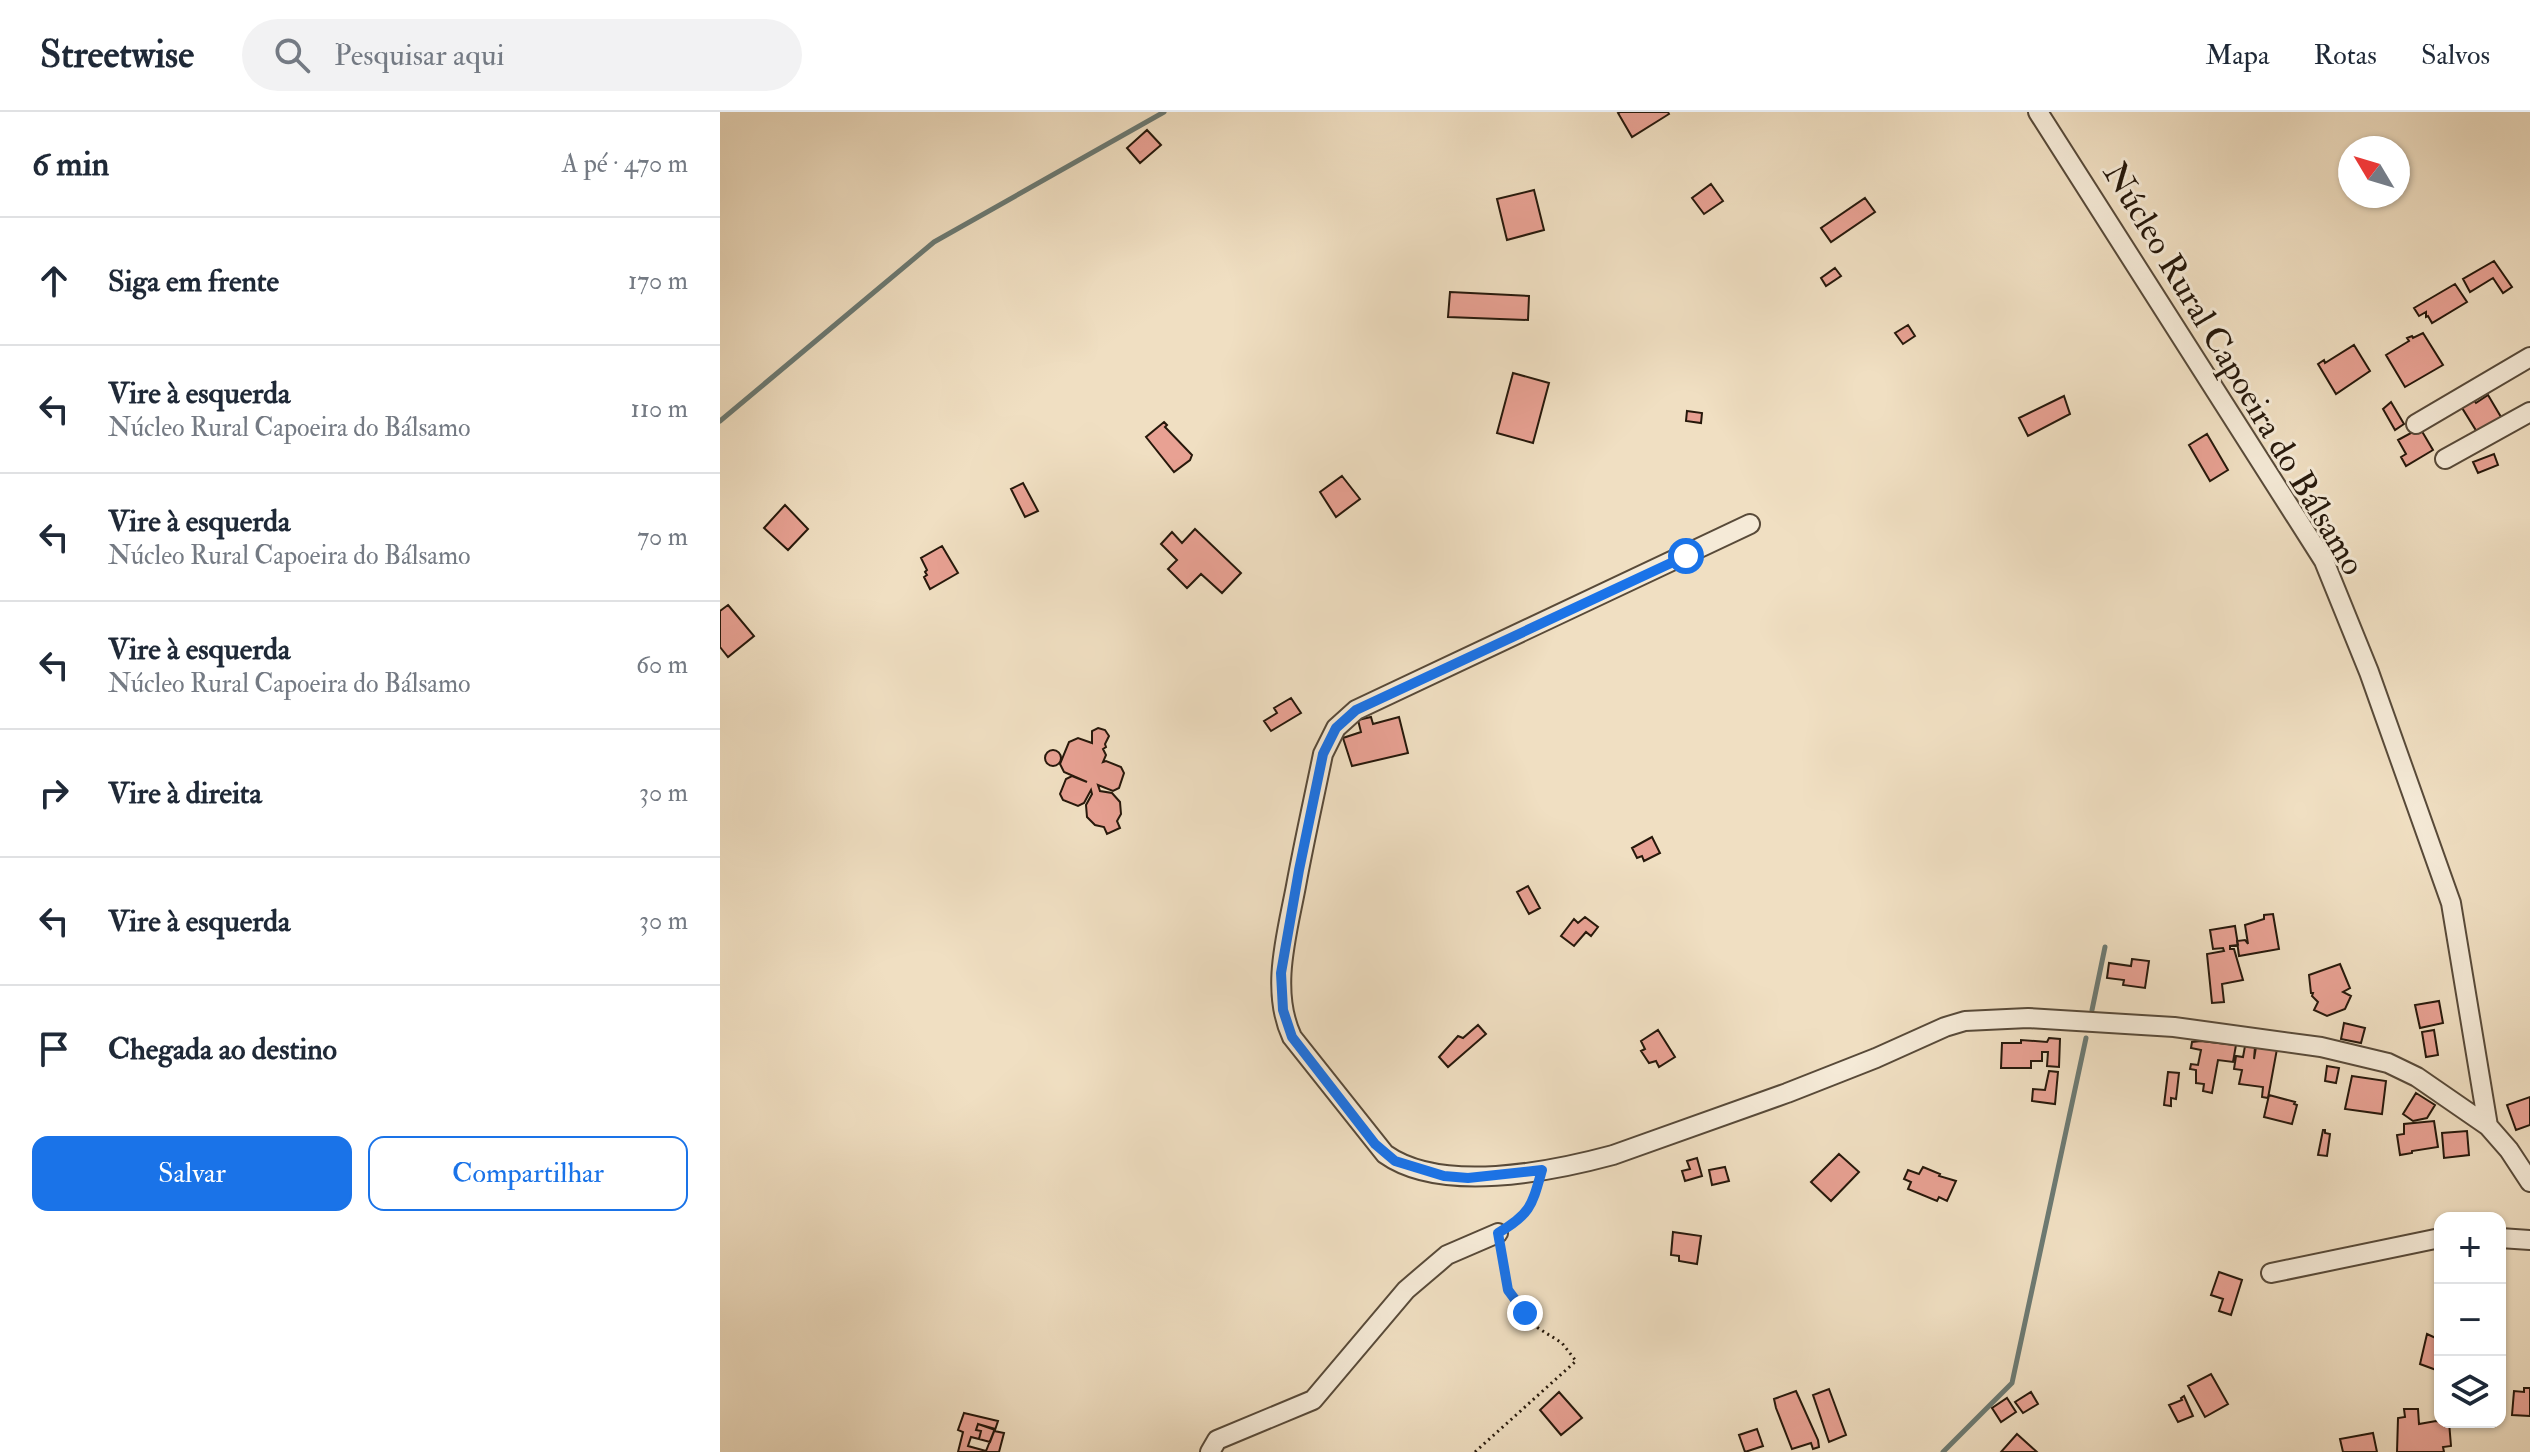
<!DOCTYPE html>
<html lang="pt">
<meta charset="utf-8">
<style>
:root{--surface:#fff;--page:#f2f2f3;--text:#1f2937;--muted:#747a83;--line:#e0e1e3;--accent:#1a73e8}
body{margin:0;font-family:"IM FELL Double Pica",serif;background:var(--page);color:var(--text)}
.controls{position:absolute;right:24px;bottom:24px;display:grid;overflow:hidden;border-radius:16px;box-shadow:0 2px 6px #0004}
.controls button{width:72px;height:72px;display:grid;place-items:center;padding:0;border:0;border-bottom:2px solid var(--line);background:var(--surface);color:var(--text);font:40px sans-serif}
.compass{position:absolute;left:1618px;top:24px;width:72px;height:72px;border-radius:50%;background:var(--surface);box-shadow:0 2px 6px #0004;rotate:308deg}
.stop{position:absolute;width:24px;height:24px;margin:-18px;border:6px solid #1a73e8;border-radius:50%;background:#fff}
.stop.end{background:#1a73e8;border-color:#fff;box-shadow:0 2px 8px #0008}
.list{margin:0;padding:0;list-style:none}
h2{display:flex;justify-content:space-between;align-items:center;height:104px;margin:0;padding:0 32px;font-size:34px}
h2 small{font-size:26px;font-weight:400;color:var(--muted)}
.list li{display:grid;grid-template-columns:52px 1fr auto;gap:24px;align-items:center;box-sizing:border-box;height:128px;padding:0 32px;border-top:2px solid var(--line)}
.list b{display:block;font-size:30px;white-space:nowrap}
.list p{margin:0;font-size:26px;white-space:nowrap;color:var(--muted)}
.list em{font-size:26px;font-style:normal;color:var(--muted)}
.actions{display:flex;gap:16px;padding:24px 32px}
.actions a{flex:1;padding:18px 0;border:2px solid var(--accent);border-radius:16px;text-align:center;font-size:28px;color:var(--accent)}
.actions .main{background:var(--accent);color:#fff}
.icon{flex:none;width:44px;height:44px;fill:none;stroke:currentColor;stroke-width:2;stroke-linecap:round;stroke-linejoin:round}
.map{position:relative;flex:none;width:1810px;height:1340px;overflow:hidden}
header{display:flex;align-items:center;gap:48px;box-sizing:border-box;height:112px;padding:0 40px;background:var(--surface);border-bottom:2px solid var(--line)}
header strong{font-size:38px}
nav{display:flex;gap:44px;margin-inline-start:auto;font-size:28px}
.search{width:560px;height:72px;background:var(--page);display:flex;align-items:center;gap:20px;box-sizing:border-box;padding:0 28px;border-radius:44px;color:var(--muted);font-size:30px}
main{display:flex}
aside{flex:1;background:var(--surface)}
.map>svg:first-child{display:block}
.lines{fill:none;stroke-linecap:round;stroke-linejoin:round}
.stream{stroke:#6c7a73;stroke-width:5}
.building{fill:#e8a193;stroke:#26180b;stroke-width:2}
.minor-casing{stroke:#584a39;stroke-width:22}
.path{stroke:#26180b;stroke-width:3;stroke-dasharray:2 4;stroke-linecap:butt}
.minor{stroke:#f5ead7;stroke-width:18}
.route{stroke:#1a73e8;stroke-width:10}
.labels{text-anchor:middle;stroke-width:6;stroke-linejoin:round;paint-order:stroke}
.street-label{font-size:34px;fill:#26180b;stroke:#f5ead7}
</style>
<header>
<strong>Streetwise</strong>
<div class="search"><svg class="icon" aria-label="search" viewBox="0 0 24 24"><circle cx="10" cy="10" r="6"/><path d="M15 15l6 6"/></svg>Pesquisar aqui</div>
<nav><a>Mapa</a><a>Rotas</a><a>Salvos</a></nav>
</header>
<main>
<aside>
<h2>6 min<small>A pé · 470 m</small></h2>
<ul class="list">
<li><svg class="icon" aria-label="ahead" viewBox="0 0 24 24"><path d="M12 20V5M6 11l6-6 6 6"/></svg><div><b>Siga em frente</b></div><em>170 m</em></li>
<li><svg class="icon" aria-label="left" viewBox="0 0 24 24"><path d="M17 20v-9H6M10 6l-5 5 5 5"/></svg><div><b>Vire à esquerda</b><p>Núcleo Rural Capoeira do Bálsamo</p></div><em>110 m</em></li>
<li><svg class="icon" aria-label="left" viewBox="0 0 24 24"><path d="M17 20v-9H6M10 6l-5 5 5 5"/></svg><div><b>Vire à esquerda</b><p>Núcleo Rural Capoeira do Bálsamo</p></div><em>70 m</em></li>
<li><svg class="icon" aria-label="left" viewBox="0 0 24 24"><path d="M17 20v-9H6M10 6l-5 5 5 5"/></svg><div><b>Vire à esquerda</b><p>Núcleo Rural Capoeira do Bálsamo</p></div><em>60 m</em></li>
<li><svg class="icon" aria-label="right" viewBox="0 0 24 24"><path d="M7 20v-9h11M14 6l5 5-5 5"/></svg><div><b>Vire à direita</b></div><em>30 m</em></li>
<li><svg class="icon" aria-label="left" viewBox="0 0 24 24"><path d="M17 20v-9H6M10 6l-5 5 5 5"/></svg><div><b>Vire à esquerda</b></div><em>30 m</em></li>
<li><svg class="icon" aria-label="arrive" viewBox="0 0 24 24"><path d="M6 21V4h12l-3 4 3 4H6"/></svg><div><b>Chegada ao destino</b></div></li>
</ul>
<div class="actions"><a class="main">Salvar</a><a>Compartilhar</a></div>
</aside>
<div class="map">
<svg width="1810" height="1340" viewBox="0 0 1810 1340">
<rect width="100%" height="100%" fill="#f0dfc2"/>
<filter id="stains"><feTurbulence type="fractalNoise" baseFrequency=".0025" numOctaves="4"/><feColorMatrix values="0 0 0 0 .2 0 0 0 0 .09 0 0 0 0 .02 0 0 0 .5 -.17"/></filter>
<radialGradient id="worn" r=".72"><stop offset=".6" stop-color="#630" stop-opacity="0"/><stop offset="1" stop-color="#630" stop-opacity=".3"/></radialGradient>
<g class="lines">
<!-- stream -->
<path class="stream" d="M 0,309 L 214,130 L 444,0
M 1372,898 L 1385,835
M 1223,1340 L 1292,1271 L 1366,926"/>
</g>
<!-- building -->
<path class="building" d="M 900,0 L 948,0 L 949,2 L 912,25 L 898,1 Z
M 427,18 L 441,33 L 420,51 L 407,36 Z
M 991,72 L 1003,89 L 984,102 L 972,86 Z
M 814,78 L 824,118 L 787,128 L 777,87 Z
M 1145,86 L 1155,100 L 1111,130 L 1101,116 Z
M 1774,149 L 1792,175 L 1783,181 L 1773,166 L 1750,180 L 1743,167 Z
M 1115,156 L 1121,164 L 1106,174 L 1101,166 Z
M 1735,172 L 1747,190 L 1712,211 L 1708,204 L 1706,205 L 1706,200 L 1699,204 L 1694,196 Z
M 730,180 L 809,184 L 808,208 L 728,205 Z
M 1188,213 L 1195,224 L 1183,232 L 1175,221 Z
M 1703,221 L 1723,253 L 1685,275 L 1666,243 L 1689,229 L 1687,226 L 1692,224 L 1693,226 Z
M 1634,233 L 1650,259 L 1616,282 L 1598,252 L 1604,248 L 1605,251 Z
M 793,261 L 829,271 L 813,331 L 777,321 Z
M 1768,283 L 1781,305 L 1757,320 L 1739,291 L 1751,284 L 1756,291 Z
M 1344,284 L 1350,302 L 1308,324 L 1299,306 Z
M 1671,290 L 1684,312 L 1675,318 L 1663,297 Z
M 967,299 L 982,301 L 981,311 L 966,309 Z
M 444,310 L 447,313 L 445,315 L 472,343 L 470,348 L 454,360 L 426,325 Z
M 1700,316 L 1713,338 L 1686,354 L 1681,345 L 1686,342 L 1678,328 Z
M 1487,322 L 1508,358 L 1490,369 L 1469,333 Z
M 1774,342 L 1778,353 L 1758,361 L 1753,350 Z
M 622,364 L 640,387 L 616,405 L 600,380 Z
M 303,371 L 318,399 L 305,405 L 291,377 Z
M 65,393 L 88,417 L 68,438 L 44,416 Z
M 475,417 L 521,461 L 502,481 L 481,462 L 467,476 L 448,457 L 457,448 L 441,432 L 452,420 L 462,431 Z
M 222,434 L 238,461 L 210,477 L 204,465 L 207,463 L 205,460 L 207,458 L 201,446 Z
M 8,493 L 34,524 L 8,545 L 0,535 L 0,499 Z
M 571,586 L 581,601 L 551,619 L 544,609 L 557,601 L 554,596 Z
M 651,605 L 653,612 L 679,605 L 688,641 L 632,654 L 623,626 L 641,620 L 638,608 Z
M 378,616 L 385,618 L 389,624 L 385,632 L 386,635 L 383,637 L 386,643 L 383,650 L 386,649 L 401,655 L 404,661 L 399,676 L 393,679 L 378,673 L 380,679 L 392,681 L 400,690 L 401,702 L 397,709 L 400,716 L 387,722 L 384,715 L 375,713 L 367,705 L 366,693 L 372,682 L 371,678 L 364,691 L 358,694 L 343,688 L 340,682 L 346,667 L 352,664 L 367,670 L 344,660 L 340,652 L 349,630 L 358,626 L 372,631 L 372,619 Z
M325 646a8 8 0 1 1 16 0a8 8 0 1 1-16 0Z
M 932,725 L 940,741 L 924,749 L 922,744 L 917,746 L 912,736 Z
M 808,774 L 820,796 L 809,802 L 797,780 Z
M 1553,802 L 1559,837 L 1519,844 L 1517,829 L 1525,828 L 1528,832 L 1525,813 L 1544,807 L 1544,803 Z
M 865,805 L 878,815 L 871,824 L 866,820 L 854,834 L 841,824 L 854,807 L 858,811 Z
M 1515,814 L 1518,833 L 1510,834 L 1510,837 L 1514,837 L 1523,868 L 1502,872 L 1504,890 L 1492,891 L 1487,842 L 1504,839 L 1503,836 L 1493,837 L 1490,818 Z
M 1412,847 L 1429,849 L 1425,876 L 1403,873 L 1404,868 L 1387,866 L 1389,851 L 1411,854 Z
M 1620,852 L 1630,876 L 1623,880 L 1631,884 L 1625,897 L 1607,904 L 1594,898 L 1598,890 L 1592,884 L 1593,881 L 1591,881 L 1589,863 Z
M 1719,889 L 1723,911 L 1700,916 L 1695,893 Z
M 1624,911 L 1645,916 L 1641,931 L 1621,927 Z
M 758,913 L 766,922 L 728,955 L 719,945 L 738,924 L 743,926 Z
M 938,918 L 955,945 L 939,955 L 936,949 L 929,951 L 921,939 L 925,937 L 921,929 Z
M 1714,918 L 1718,943 L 1706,945 L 1702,920 Z
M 1329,926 L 1340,927 L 1339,955 L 1327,954 L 1328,940 L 1322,940 L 1322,949 L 1311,949 L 1311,956 L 1281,956 L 1282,931 L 1301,931 L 1301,928 L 1327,930 Z
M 1481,929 L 1516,933 L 1513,950 L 1498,948 L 1492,981 L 1483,979 L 1484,972 L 1476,971 L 1476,958 L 1470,957 L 1471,952 L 1478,953 L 1481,938 L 1471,936 L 1472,930 Z
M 1525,934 L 1535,935 L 1534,947 L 1536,935 L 1557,937 L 1548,986 L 1542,985 L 1543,975 L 1519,972 L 1522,958 L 1514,957 L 1516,944 L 1523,945 Z
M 1607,954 L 1619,956 L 1616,971 L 1605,969 Z
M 1329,959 L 1338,960 L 1335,992 L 1312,989 L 1313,977 L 1325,978 Z
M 1448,960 L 1459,961 L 1456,987 L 1451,986 L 1451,994 L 1444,993 Z
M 1632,964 L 1666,969 L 1662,1002 L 1625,997 Z
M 1696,981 L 1715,993 L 1707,1006 L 1693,1009 L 1683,1002 Z
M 1549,983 L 1575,990 L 1574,992 L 1577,993 L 1572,1012 L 1544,1005 Z
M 1810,985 L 1810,1013 L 1796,1018 L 1787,993 Z
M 1714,1009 L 1718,1035 L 1692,1039 L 1692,1041 L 1680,1043 L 1677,1023 L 1684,1022 L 1684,1012 Z
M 1603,1018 L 1605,1018 L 1605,1021 L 1610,1022 L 1607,1044 L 1598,1043 Z
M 1747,1019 L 1749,1043 L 1724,1046 L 1722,1021 Z
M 1119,1042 L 1139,1060 L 1111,1089 L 1091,1070 Z
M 977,1046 L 982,1064 L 965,1069 L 962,1059 L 970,1057 L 967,1049 Z
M 1005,1055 L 1009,1069 L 992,1073 L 989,1058 Z
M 1203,1055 L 1220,1062 L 1219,1064 L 1236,1069 L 1227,1089 L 1219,1085 L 1217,1089 L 1188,1077 L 1191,1070 L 1184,1067 L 1188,1058 L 1199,1062 Z
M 953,1120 L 981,1124 L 977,1152 L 959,1149 L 959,1144 L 951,1143 Z
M 1499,1160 L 1522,1168 L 1511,1203 L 1499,1199 L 1503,1187 L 1491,1183 Z
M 1707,1222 L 1720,1228 L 1719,1259 L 1700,1252 Z
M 1491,1262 L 1508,1292 L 1485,1305 L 1468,1274 Z
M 1804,1276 L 1810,1276 L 1810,1304 L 1792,1303 L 1794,1279 L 1804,1280 Z
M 1109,1277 L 1126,1323 L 1109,1330 L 1093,1283 Z
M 1076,1279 L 1098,1328 L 1099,1335 L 1093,1337 L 1091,1331 L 1072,1337 L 1056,1296 L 1054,1287 Z
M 839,1280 L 862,1306 L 841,1323 L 820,1298 Z
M 1311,1280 L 1318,1292 L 1303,1301 L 1295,1290 Z
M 1464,1284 L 1473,1304 L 1458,1310 L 1449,1293 L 1462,1288 L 1461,1286 Z
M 1287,1286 L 1296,1300 L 1281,1310 L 1272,1296 Z
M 1684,1297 L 1698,1297 L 1699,1312 L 1716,1309 L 1729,1310 L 1731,1334 L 1723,1335 L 1724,1340 L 1677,1340 L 1678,1306 L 1685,1305 Z
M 244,1301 L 278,1309 L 275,1318 L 258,1312 L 256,1318 L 261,1319 L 259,1327 L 251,1325 L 248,1334 L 266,1339 L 274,1319 L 284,1321 L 279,1340 L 238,1340 L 243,1320 L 238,1318 Z
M 258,1312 L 275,1317 L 270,1330 L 259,1327 L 261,1319 L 256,1318 Z
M 1037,1317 L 1043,1334 L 1025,1340 L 1019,1323 Z
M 1653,1321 L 1657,1340 L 1623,1340 L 1620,1327 Z
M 1297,1322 L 1317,1340 L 1281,1340 Z"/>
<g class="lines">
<!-- minor casing -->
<g class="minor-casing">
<path id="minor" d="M 1318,0 L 1604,449 L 1649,560 L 1731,791 L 1768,1014
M 1696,312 L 1810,245
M 1725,347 L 1810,300
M 1030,412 L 636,598 L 616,616 L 603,642 C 594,686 584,730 576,774 C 567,822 550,878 572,925 L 665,1042 C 721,1082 830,1060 893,1043 L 1067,981 L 1156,946 L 1225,915 L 1245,909 L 1308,906 L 1454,915 L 1601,935 L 1668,951 L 1697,965 L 1768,1014 L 1789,1038 L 1810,1070
M 1780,1126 L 1810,1128
M 1551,1161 L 1720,1126
M 490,1340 L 497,1328 L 593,1288 L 686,1178 L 727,1143 L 778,1121"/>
</g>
<!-- path -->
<path class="path" d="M 793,1112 C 806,1104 813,1090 817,1076
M 755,1340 L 856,1249 L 842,1231 L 818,1216 L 788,1178 L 782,1138"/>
<!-- minor -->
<use href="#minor" class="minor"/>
</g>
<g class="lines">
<!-- route -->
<path class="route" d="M 805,1201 L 788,1178 L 778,1121 C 811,1102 812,1093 822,1058 L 748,1066 L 724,1064 L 675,1049 L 655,1032 L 572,925 L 563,898 L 561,861 L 579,758 L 603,642 L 616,616 L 636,598 L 966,444"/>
</g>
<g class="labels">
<!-- street labels -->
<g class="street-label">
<text transform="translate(1515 256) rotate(59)" y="12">Núcleo Rural Capoeira do Bálsamo</text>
</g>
</g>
<rect width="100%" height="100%" filter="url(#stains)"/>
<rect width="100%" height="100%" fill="url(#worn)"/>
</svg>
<div class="controls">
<button>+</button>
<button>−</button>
<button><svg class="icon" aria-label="layers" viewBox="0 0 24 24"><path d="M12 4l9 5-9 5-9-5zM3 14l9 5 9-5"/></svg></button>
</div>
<svg class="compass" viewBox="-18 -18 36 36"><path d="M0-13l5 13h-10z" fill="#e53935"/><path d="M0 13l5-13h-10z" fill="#747a83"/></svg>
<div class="stop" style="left:966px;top:444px"></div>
<div class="stop end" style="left:805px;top:1201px"></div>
</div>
</main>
